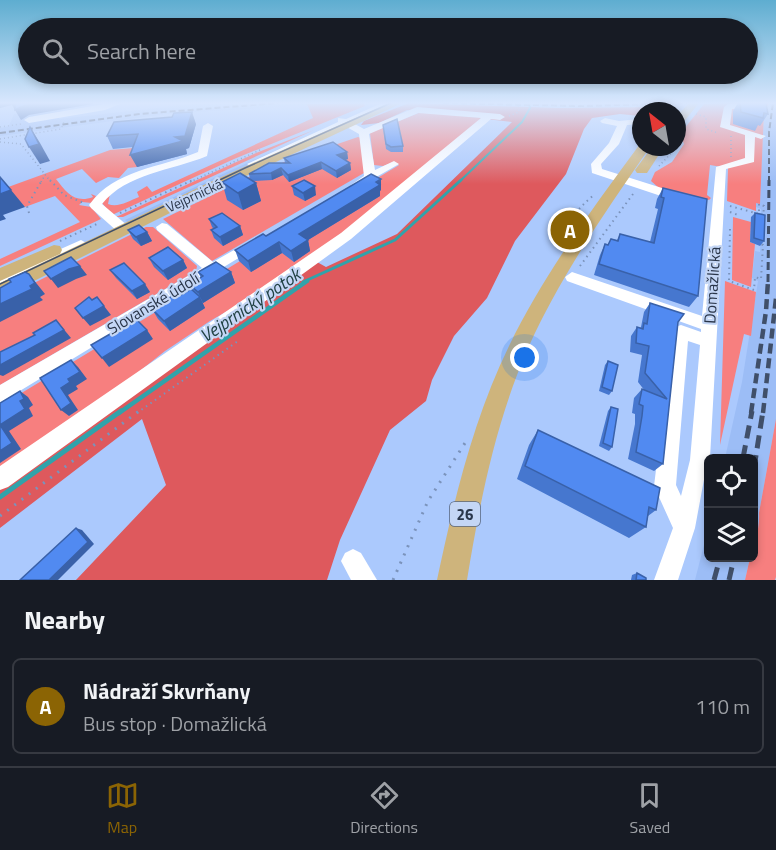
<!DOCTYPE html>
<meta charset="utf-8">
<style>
:root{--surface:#171b24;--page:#242831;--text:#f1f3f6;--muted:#9ea1a6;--line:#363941;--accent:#8b6404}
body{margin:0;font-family:"Titillium Web",sans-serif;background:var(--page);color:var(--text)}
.controls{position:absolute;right:18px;bottom:18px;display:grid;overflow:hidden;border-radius:9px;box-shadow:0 3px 9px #0003}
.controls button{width:54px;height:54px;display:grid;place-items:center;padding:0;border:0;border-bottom:2px solid var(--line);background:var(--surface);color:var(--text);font:30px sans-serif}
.compass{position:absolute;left:632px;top:102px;width:54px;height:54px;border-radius:50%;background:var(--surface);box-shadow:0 3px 9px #0003;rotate:329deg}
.you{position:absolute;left:525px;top:358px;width:21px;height:21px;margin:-15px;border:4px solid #fff;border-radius:50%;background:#1a73e8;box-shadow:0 0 0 9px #1a73e833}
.badge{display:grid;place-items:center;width:39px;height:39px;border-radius:50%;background:var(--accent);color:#fff;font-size:20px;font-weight:700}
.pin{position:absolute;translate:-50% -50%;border:3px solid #fff;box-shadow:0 2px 6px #0006}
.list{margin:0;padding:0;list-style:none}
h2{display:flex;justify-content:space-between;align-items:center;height:78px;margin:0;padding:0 24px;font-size:26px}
h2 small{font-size:20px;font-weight:400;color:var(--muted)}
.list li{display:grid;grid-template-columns:39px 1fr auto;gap:18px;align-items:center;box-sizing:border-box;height:96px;margin:0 12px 12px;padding:0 12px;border:2px solid var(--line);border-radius:9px}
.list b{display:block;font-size:22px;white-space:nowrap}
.list p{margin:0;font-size:20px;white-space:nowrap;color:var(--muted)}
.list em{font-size:20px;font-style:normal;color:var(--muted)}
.icon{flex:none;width:33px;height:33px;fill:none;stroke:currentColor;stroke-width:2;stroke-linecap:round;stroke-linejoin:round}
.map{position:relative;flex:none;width:776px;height:580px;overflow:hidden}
.search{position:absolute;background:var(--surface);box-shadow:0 3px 9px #0003;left:18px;right:18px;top:18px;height:66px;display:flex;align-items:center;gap:15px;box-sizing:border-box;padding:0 21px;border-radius:33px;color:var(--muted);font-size:22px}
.sheet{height:186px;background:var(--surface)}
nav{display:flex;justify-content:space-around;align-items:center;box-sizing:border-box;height:84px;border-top:2px solid var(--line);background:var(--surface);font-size:16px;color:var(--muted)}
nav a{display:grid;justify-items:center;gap:3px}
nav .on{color:var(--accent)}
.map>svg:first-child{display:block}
</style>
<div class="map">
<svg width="776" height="580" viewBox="0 0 776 580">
<rect width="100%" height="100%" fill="#abc9fd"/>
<g fill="#9cbdf6">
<path d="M201 103H336L166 114 0 136V128L9 126 14 114 51 107 62 110 59 119Z"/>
<path d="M384 103H719L614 108 395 103 351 122 346 119Z"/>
<path d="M769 103H776V419L759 513 760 528 754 540V458H725L742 382 758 281 752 278 755 251 760 252 761 209 756 207V202L760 203 764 112Z"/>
<path d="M339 122 130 225 125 220 227 172Z"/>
<path d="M708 529V558H750L745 580H695Z"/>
</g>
<g fill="#f77f7f">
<path d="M364 103 365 106 234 159 112 215 102 203 110 194 108 204C118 208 129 201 139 197L137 192 147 186 152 192 313 118 307 104Z"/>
<path d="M719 103H769L764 112 760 204 756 203V211L727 201 728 168 710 165 707 195 711 198 709 200 659 188 651 181 655 172 672 162 684 144 680 134 704 104Z"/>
<path d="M421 112 480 118 481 120 366 216 252 297 210 321 165 351 73 424 0 476V406L399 165 394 162 383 166 374 165 370 133Z"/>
<path d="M314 130 123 217H116L256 153Z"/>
<path d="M358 137 361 138 364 173 212 261 163 219 270 167Z"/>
<path d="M145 147 137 167 128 168 119 178 108 177 96 183 82 169 56 179C66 192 75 204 93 197L91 194 96 196 92 203 82 202 79 205 91 207 101 219 0 266V259L80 222 55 196 25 207 12 193 0 190 110 150Z"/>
<path d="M733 217 751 222 750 242 755 244 751 287 732 280Z"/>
<path d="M146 227H153L197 266 196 271 0 385V300Z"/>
<path d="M725 281 756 292 751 336 744 334 720 445Z"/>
<path d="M776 419V577L775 580H745L750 558H754C754 540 760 530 759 513Z"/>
</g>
<path fill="#de595d" d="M409 103 558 108 659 107 660 111H641V116L620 114 592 118 584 129 566 174 515 241 487 298 454 336 432 380 426 401 390 430 340 540 327 580H76L166 485 142 419 0 528V487L317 262 326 267 397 234 512 122 407 110 379 123 361 125 364 121Z"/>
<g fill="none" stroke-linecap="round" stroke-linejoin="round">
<path stroke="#30a3ab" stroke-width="2" d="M459 182 522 122 530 108 529 103"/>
<path stroke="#30a3ab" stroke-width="3" d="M303 282 395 240 461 180"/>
<path stroke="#30a3ab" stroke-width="4.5" d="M119 413 307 281"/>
<path stroke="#30a3ab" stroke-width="5" d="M0 497 121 411"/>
<g stroke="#7b93bb" stroke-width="1.5" stroke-dasharray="1 3" stroke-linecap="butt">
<path d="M664 111 672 103"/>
<path d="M696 114 706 117V129L718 133"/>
<path d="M509 116 519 112 518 103"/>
<path d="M0 127 21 124"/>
<path d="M731 136V158"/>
<path d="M0 139 61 129 64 122"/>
<path d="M0 142 21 144 51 182"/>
<path d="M659 166 681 143 677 134 680 131"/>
<path d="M41 182 45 175"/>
<path d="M190 182 260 150"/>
</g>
<g stroke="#7b93bb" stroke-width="2" stroke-dasharray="1.5 4" stroke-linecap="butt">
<path d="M50 180 64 195 84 203"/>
<path d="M730 206 759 214V204L764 206 763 218"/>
<path d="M730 212 738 215"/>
<path d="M29 213 27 206 42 180"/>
<path d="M120 213 193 180"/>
<path d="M730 229 729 281 754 290 755 277 761 279 763 245 760 244"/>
<path d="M60 241 99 223"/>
<path d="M562 243C566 222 578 208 594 195"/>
<path d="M580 266 633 194"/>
<path d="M137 413 238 341"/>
</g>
<g stroke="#7b93bb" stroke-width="3" stroke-dasharray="2 7" stroke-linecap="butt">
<path d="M0 516 139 411"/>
<path d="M393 580 428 501 465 443"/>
</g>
<g fill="#fff" fill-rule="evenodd">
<path d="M110 103H122L105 110 29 123 24 120 29 117Z"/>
<path d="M382 103H393L353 123 364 129 417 107 500 114 505 117 500 120 491 119 351 239 8 487 0 490V466L341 233 481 118 418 113 369 134 375 170 394 161 399 164 357 188 351 185 364 176 359 134 345 126 256 166 252 167 247 164 338 122V118L346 119Z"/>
<path d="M760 103V107L757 108 732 109 730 125 766 136 761 139 755 137 754 162 726 169 710 458H708L695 528 678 580H654L673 528 654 486 673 332 675 327 681 325 701 332V329L567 281 565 277 572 272 702 316 716 167 745 158V135L720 127 724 107 728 104ZM688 341 700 345 690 460 681 496 676 485Z"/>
<path d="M605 118 619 121 639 119 641 124 627 125 619 144 601 164 602 169 684 195V201H676L592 173 591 164 609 143 617 126 602 123 600 121Z"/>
<path d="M208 123 213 126 207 156C171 171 127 173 102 204L128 226 129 229 128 232H118L91 208 89 205C115 169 160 168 198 152L203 126Z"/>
<path d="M162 223 167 224 213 262 248 242H258L260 245 0 403V385L202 268 157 230 156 227Z"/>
<path d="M81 240 88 244 86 247 0 287V276Z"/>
<path d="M353 549 361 553 377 580H351L341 561 345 553Z"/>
</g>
<g fill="#ceb47c" fill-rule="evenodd">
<path d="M389 103H402L216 190 0 298V283L206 184Z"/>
<path d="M689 103H699L681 125 677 126V116Z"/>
<path d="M640 144 641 147H650C606 211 561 275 529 346 496 420 480 501 467 580H437C454 500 473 420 509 346 544 274 592 209 640 144Z"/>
<path d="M652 147H664L647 173H637L635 170Z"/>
<path d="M54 245 60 246 62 250 60 254 0 281V268Z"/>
</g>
<path stroke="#404f69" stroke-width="1.5" d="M0 284 245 168 391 103"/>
<g stroke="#404f69" stroke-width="2" stroke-dasharray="6 3" stroke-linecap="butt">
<path d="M443 103 580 106 687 103"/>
<path d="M0 133 139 114 278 103"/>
<path d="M769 182V132L773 103"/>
</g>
<path stroke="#404f69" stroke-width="3" stroke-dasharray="8 4" stroke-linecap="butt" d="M768 282 769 180"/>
<g stroke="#404f69" stroke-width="4.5" stroke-dasharray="10 5" stroke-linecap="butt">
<path d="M751 413 766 311 768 281"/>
<path d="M763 413 776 298"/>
</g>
<g stroke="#404f69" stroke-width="5" stroke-dasharray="13 7" stroke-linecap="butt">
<path d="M743 458 752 411"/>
<path d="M754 468 763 411"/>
<path d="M714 580 720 558"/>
<path d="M729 580 734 558"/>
</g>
</g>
<g fill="#4677cf">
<path d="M738 103H766L768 114 760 126 758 125 755 131 733 124V111Z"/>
<path d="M196 124 189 148 186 149 187 154 137 167 133 147 113 149 107 136Z"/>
<path d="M383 125 403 146V152H391L386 149Z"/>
<path d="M347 152 348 159 345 160 350 163 351 170 337 178 322 169 289 182 283 175 272 180 252 181 256 183 261 201 243 210 227 200 222 182 250 180 249 174 285 163 284 158Z"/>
<path d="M292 186 316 195 305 201 294 195Z"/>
<path d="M663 188 698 296 689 307 594 275 600 255 605 244 608 245 611 239 617 240 620 234 650 242 658 209 655 208 657 199Z"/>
<path d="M381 190 380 191V196L308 240 310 251 294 262 282 253 251 272 239 261 235 250Z"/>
<path d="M755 213 764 241 760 246 750 242 751 217Z"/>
<path d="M209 219 240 226 243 235 223 246 214 238 211 230 214 229 212 227Z"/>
<path d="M128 230 147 232 152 241 141 246 133 239Z"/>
<path d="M149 258 183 260 187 268 168 280 154 267Z"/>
<path d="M110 270 150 292 137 299 116 278Z"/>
<path d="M198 272H231L235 283 203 303 202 302 205 308 170 331 158 319 152 309 192 290 190 285 201 278Z"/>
<path d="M650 303 678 322 663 464 654 471 628 459 635 424V414L632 413 634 398 642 389 645 391 638 382 642 355 630 352 631 336 637 327 640 328 641 327 644 312Z"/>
<path d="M608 361 612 391 609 395 599 391 605 365Z"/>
<path d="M611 407 612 447 609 451 599 446 608 411Z"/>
<path d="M538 430 656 510 648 516 646 527 629 538 517 479 529 445Z"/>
<path d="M637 573 646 580H631L632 575Z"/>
</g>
<g fill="#3961a9">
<path d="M0 103H16L23 106 40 103H93V104L29 115 21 120 12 105 0 108Z"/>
<path d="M192 112 196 124 189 148 186 149 187 154 137 167 130 155 175 137Z"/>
<path d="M30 127 40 143 50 161 40 164 29 147Z"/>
<path d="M347 152 348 159 337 162V155Z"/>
<path d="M321 162 322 169 289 182 288 175Z"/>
<path d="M350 163 351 170 337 178 336 171Z"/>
<path d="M281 168 283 175 272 180 271 173Z"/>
<path d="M381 179V190L380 191V196L308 240 310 251 294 262 291 251 299 234Z"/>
<path d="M256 183 261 201 243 210 238 193Z"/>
<path d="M315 186 316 195 305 201 303 193Z"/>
<path d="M11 190 25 207 3 215 6 219 0 221V194Z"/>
<path d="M240 226 243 235 223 246 220 237Z"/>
<path d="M147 232 152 241 141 246 136 237Z"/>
<path d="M279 242 282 253 251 272 248 261Z"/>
<path d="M183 260 187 268 168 280 163 271Z"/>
<path d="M80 266 87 275 76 279 58 288 51 279 69 269Z"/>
<path d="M231 272 235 283 203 303 198 292Z"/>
<path d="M29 274 45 294 40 297 43 300 0 322V304L30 286Z"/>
<path d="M145 284 150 292 137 299 132 291Z"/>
<path d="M200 297 205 308 170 331 164 321Z"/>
<path d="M104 306 111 315 90 326 83 318Z"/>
<path d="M56 320 71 338 3 376 0 375V365Z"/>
<path d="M147 330 153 339 109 367 102 358Z"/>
<path d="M71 360 78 367 87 379 76 386 78 389 68 395 78 410 69 416 61 410V388L68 379Z"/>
<path d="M20 391 28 397 33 405 29 408 33 416 9 431 21 449 0 463V425L20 401Z"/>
<path d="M76 528 82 530 94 544 58 580H49Z"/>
</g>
<g fill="#518af1" stroke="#3961a9" stroke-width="1.5">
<path d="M15 103H40L23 106 15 110Z"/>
<path d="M740 103H766L768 114 764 113 763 118 741 112Z"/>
<path d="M192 112 185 136 175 137 183 141 130 155 138 134 107 136 114 122 172 117 174 113Z"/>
<path d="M397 119 403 146 391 147 386 144 383 125Z"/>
<path d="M30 127 39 144 29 147 25 139Z"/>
<path d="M333 142 347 152 337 155 350 163 336 171 321 162 288 175 281 168 271 173 249 174 269 163H290L284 158Z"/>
<path d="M240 173 256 183 238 193 222 182Z"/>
<path d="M371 174 381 179 376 182 380 185 299 234 308 240 291 251 279 242 248 261 235 250 263 234 266 236Z"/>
<path d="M0 177 11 190 0 194Z"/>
<path d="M304 180 315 186 303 193 292 186Z"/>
<path d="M663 188 707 199 698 296 599 264 605 244 608 245 611 239 618 241 620 234 654 243 664 198 661 197Z"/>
<path d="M222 213 240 226 220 237 211 230 217 227 209 219Z"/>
<path d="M755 213 765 215 764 241 754 238Z"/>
<path d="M139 225 147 232 136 237 128 230Z"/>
<path d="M168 247 183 260 163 271 149 258Z"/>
<path d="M71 257 80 266 69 269 51 279 44 271Z"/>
<path d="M216 262 231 272 198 292 190 285 203 276 198 272Z"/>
<path d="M124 263 145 284 132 291 110 270Z"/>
<path d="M25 272 29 274 35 283 30 286 32 289 0 304V288L11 282 9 279Z"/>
<path d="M191 289 200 297 164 321 152 309 172 296 175 298Z"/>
<path d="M89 297 92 300 97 297 104 306 83 318 75 308Z"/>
<path d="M650 303 684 314 678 322 663 464 636 452 642 416 643 406 639 404 642 389 667 399 645 373 649 346 636 343 637 327 643 329 644 323 647 324Z"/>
<path d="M136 319 147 330 102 358 91 345Z"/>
<path d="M56 320 64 330 0 365V352L35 335 33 333Z"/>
<path d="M71 360 80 372 68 379 70 382 61 388 71 403 61 410 40 378Z"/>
<path d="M608 361 618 365 612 391 602 387Z"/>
<path d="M20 391 24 399 20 401 25 409 0 425V403Z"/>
<path d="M611 407 618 409 612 447 603 443Z"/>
<path d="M0 425 12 443 0 451Z"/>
<path d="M538 430 660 488 656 510 649 507 646 527 525 466Z"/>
<path d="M76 528 88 542 49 580H20Z"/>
<path d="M637 573 646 578V580H636Z"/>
</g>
<linearGradient id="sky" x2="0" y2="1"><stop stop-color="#5eadd0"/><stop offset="0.56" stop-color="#d9e7fe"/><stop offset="1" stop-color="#d9e7fe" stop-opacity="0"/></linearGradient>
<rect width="776" height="184" fill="url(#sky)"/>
<g text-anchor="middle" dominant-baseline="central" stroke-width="4.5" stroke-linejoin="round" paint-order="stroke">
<g font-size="14" fill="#2a364a" stroke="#c4d6f5">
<text transform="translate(194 195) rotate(-25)">Vejprnická</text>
</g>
<rect fill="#c4d6f5" stroke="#58667d" stroke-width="1.5" x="450" y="502" width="30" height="24" rx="4.5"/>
<g font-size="15" font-weight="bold" fill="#2a364a">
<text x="465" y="514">26</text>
</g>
<g font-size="16" fill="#2a364a" stroke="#c4d6f5">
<text transform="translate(712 285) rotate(-86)">Domažlická</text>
<text transform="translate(153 303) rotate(-31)">Slovanské údolí</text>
</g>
<g font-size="18" font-style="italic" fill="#204143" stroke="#c4d6f5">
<text transform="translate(250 305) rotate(-34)">Vejprnický potok</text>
</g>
</g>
</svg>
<div class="controls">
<button><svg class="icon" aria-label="locate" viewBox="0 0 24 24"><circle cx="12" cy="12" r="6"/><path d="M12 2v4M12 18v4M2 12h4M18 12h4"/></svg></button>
<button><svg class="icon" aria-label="layers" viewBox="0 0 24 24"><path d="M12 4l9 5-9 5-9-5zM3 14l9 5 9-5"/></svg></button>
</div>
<svg class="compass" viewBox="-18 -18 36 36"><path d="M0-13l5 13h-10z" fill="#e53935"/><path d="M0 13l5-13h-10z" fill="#9ea1a6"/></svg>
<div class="you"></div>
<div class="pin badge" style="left:570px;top:230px">A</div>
<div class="search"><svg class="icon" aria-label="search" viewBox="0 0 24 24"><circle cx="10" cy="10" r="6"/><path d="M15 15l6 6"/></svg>Search here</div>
</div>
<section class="sheet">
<h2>Nearby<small></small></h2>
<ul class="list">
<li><span class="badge">A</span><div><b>Nádraží Skvrňany</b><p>Bus stop · Domažlická</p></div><em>110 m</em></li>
</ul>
</section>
<nav>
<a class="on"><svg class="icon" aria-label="map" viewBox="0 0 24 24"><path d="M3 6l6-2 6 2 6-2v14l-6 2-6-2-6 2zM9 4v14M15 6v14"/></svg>Map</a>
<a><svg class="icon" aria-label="directions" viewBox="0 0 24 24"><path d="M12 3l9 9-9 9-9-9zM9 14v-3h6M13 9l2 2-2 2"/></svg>Directions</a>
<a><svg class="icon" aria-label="saved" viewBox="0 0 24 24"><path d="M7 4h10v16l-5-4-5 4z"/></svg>Saved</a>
</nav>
